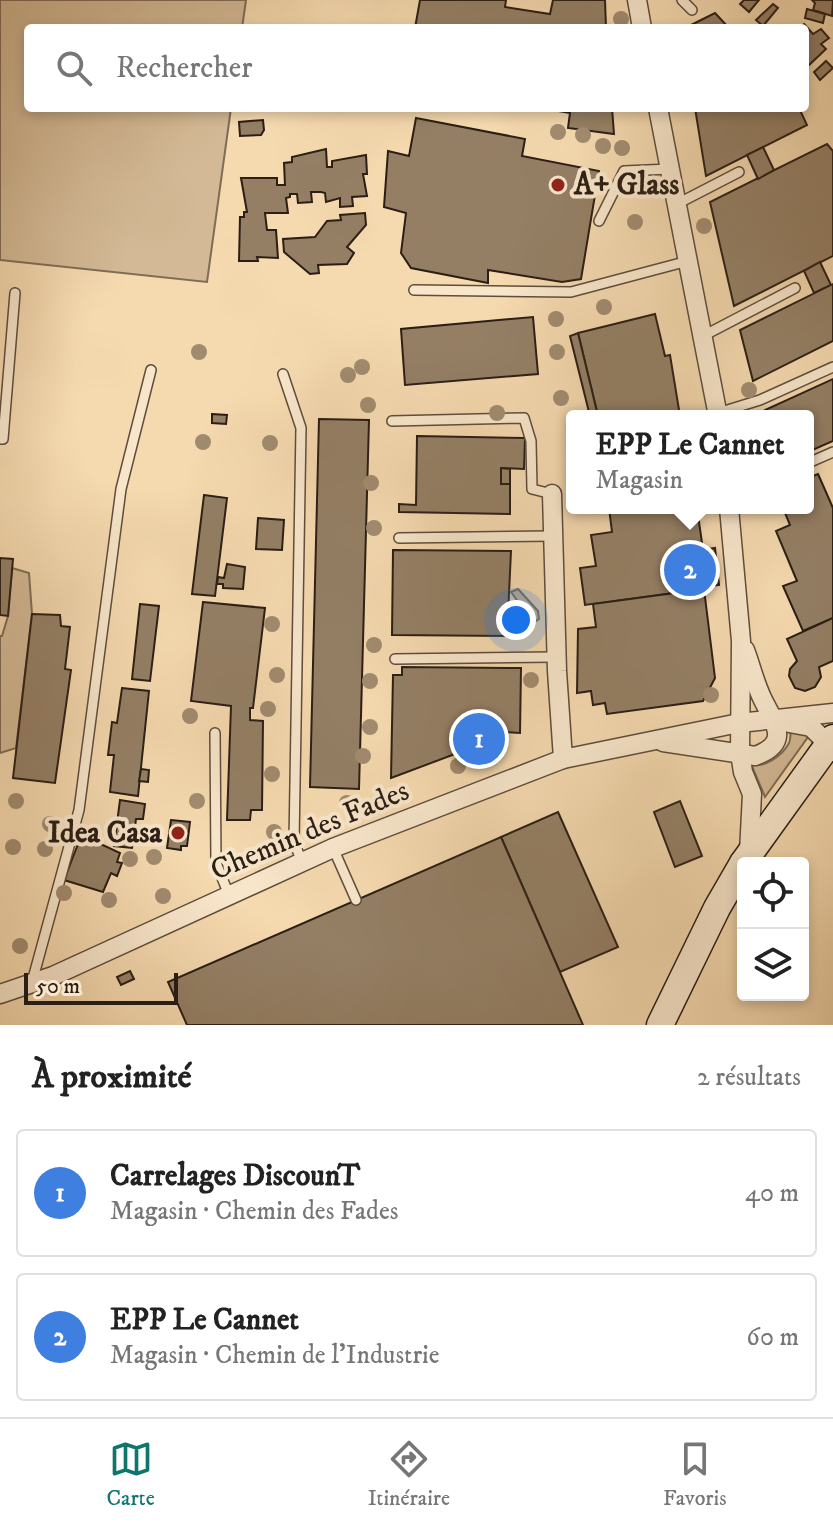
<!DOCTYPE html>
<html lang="fr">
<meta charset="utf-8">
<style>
:root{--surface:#fff;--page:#f2f2f2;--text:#222;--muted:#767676;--line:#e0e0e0;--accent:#0f766e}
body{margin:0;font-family:"IM FELL DW Pica",serif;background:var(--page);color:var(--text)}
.controls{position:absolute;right:24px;bottom:24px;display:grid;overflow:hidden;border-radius:8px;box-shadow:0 4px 12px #0003}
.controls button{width:72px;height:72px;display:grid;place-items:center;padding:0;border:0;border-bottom:2px solid var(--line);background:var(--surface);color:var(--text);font:40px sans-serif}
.scale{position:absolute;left:24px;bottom:20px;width:154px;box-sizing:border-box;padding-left:8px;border:4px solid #2b1e15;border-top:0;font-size:22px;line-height:28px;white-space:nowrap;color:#2b1e15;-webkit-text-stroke:6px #f8e6cb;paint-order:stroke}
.you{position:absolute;left:516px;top:620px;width:28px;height:28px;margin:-20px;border:6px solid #fff;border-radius:50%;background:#1a73e8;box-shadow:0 0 0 12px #1a73e833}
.badge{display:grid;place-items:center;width:52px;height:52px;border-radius:50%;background:var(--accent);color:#fff;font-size:26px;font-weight:700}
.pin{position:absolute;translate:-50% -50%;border:4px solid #fff;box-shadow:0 2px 8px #0006}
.popup{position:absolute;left:566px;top:410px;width:248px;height:104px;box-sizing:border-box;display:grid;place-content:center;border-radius:8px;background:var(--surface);filter:drop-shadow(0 2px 6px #0005);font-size:26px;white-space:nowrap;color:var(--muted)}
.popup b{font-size:30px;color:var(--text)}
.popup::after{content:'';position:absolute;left:50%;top:100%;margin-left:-16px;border:16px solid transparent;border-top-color:var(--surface)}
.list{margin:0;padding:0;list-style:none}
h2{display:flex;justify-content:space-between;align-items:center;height:104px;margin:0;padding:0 32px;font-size:34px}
h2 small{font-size:26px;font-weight:400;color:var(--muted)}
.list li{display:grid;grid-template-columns:52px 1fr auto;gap:24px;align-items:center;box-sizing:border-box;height:128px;margin:0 16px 16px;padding:0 16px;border:2px solid var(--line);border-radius:8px}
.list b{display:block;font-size:30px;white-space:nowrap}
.list p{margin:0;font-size:26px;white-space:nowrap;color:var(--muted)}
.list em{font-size:26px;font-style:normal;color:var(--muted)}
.icon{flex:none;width:44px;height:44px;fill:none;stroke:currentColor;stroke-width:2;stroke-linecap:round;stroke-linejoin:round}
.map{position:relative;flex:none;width:833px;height:1025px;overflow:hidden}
.search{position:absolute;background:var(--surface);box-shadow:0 4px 12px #0003;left:24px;right:24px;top:24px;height:88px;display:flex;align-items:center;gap:20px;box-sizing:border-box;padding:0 28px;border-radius:8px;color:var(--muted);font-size:30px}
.sheet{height:392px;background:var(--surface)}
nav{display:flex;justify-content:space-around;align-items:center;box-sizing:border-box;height:112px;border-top:2px solid var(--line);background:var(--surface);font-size:22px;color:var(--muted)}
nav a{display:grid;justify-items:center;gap:4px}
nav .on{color:var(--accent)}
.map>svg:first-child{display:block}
</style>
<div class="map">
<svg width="833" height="1025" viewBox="0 0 833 1025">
<rect width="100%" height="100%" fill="#f5d9af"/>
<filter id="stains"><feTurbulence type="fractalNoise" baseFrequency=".0025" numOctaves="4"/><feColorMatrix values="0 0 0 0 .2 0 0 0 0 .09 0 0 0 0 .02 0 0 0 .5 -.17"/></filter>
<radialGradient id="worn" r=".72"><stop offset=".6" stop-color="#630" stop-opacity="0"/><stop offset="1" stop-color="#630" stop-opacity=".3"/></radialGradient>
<g fill="#d3b995" stroke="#7f6c55" stroke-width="2">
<path d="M0 0H246L242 28H28V108H231L207 282 0 260Z"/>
<path d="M12 568 29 573 32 614 16 748 0 753V636H2L8 616Z"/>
<path d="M518 589 538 611 539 619 533 623 512 622 517 616 511 606 519 603 511 592Z"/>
<path d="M791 730 804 732 808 737 765 797 751 764C764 769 783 755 789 743 791 739 790 734 791 730Z"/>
</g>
<g fill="#947f65" stroke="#2b1e15" stroke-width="2">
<path d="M420 0H506L505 7 550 14 553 0H605L606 28H415Z"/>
<path d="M744 0H759L749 12 740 4Z"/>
<path d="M812 0H833L832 16 813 10 815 3Z"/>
<path d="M773 4 778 8 763 26 756 20Z"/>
<path d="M807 9 825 14 823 23 805 18Z"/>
<path d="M715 13 729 28H685Z"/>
<path d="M804 24 813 34 821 29 829 38 821 44 826 49 808 66 805 63V28H800Z"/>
<path d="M826 61 833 68 820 80 814 72Z"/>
<path d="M541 108H612L614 134 568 128 570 113Z"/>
<path d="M695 108H799L807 125 706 176Z"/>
<path d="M416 118 525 139 522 156 599 171 581 279 562 282 488 270V283L411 268 401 253 406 213 384 207 388 151 409 156Z"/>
<path d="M263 120 264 130 261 135 240 136 239 122Z"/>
<path d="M827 144 833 151V256L734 306 710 202Z"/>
<path d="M763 147 774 170 758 179 747 155Z"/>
<path d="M326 149 327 167H332V161L366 155 367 174H363L367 196 352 197 353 206 340 207V198L326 202 325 193 321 192H311L312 202 298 203 297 194H290V197L286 198 288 213H265L267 230H276L278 258 257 257 258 261H239L240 217H244V212H247L241 178H277V185H285L284 163 292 162V157Z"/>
<path d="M365 213 366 225 347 247 354 253 347 264 318 265 319 273 310 274 284 252 283 239 315 237 327 221 341 220 340 215Z"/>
<path d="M820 262 831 285 814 293 804 271Z"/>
<path d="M833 284V341L753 381 740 330Z"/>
<path d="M655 314 665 356 670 355 680 416H598L578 333Z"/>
<path d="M533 317 538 374 405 385 401 329Z"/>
<path d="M578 333 598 416H590L570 336Z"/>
<path d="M833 379V441L808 452V416H767L765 410Z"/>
<path d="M212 414 227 415 226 424 212 423Z"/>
<path d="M319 419 369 420 359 789 310 787Z"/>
<path d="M417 436 525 438 524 469 501 468V484H510V514L399 512V504L416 505Z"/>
<path d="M501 468 510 469V484H501Z"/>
<path d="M818 474 833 508V618L803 631 783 586 797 581 776 531 790 525 783 508H808V478Z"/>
<path d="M204 495 227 498 215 596 192 594Z"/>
<path d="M609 508H697L703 550 715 548 719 585 704 587V589L585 605 580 568 596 566 591 535 612 532Z"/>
<path d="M258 518 284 520 282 550 256 549Z"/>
<path d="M393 550 511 551 507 636 392 635Z"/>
<path d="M0 558 13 559 8 616 0 615Z"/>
<path d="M227 564 245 567 243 589 223 588V584H217L218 577 224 578Z"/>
<path d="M704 589 715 678 703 701 607 714 605 703 593 705 591 691 577 693 578 629 596 627 593 604Z"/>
<path d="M203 602 265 608 253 708H250V720L263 721 262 810H251L250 820H227L231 706 191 701Z"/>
<path d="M140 604 159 606 150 681 132 679Z"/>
<path d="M32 614 60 615 61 626 70 627 65 669 71 670 55 783 13 778Z"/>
<path d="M833 618V661L819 667 821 677 815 687 805 691 795 688 789 676 790 669 797 661 787 639Z"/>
<path d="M402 667 521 668 520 733 488 731 487 742 391 778 393 675H402Z"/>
<path d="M122 688 149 691 138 796 110 792 114 755H108L112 722 117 723Z"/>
<path d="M141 769 149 770 148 782 139 781Z"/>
<path d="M120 800 145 804 143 819H136L132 848 114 846Z"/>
<path d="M680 801 702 856 675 867 654 812Z"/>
<path d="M558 812 618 947 560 972 501 837Z"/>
<path d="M171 820 190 822 187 846H181V850L167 848Z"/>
<path d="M501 837 583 1025H187L168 982Z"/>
<path d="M80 839 88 842 90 839 120 853 117 862 122 863 117 876 111 873 103 892 64 880Z"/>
<path d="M130 971 134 979 121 985 117 977Z"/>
</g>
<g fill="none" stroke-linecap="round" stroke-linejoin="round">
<g stroke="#5e4d3c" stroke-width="12">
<g id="lane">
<path d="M682 0 692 10"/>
<path d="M677 204 739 172"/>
<path d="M599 221 624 171 670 169"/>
<path d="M414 290 571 292 688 261"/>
<path d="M703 336 795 288"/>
<path d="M283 374 301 428 294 842 302 862"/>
<path d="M718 413 760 400 833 367"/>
<path d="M392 421 524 418 531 441 532 489 552 494"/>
<path d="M0 439H3L15 293"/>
<path d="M808 463 833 452"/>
<path d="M399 538 553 536"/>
<path d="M395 659 556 657"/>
<path d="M215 733 216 863 229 895"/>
<path d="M333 848 356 900"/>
<path d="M32 982 79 810 121 489 151 370"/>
</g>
</g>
<g stroke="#5e4d3c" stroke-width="21">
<g id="street">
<path d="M637 0 642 28"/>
<path d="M658 108 718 416"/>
<path d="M552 494 557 671 563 759"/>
<path d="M729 508 741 641 740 753 743 772 752 794 749 852"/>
<path d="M789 723 811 727 827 743"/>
<path d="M663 742 755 756C791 743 775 724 763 700 755 684 751 666 745 650"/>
<path d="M0 994 53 976 333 848 563 759 739 723 833 713"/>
</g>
</g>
<g stroke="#2b1e15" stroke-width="29">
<g id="secondary">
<path d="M743 863 833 738"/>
<path d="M660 1025 717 908 743 863"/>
</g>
</g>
<use href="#lane" stroke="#f8e6cb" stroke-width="9"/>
<use href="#street" stroke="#f8e6cb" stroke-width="18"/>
<use href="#secondary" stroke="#f8e6cb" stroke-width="26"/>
</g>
<g fill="#a18b6f">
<circle cx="621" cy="19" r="8"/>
<circle cx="558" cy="132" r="8"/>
<circle cx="583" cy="135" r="8"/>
<circle cx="603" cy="146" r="8"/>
<circle cx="622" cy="148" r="8"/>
<circle cx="635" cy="222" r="8"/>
<circle cx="704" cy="226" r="8"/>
<circle cx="604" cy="307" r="8"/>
<circle cx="556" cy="319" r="8"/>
<circle cx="199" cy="352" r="8"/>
<circle cx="557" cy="352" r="8"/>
<circle cx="362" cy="367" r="8"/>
<circle cx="348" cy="375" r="8"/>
<circle cx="749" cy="390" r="8"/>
<circle cx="561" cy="398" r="8"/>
<circle cx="368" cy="405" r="8"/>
<circle cx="497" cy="413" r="8"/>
<circle cx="203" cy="442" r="8"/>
<circle cx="270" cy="443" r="8"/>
<circle cx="371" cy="483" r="8"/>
<circle cx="374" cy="528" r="8"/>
<circle cx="272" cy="624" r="8"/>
<circle cx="374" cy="645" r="8"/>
<circle cx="277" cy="675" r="8"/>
<circle cx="531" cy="680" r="8"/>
<circle cx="370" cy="681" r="8"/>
<circle cx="711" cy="695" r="8"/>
<circle cx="268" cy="709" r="8"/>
<circle cx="190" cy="716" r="8"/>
<circle cx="370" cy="727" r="8"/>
<circle cx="492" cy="750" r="8"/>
<circle cx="363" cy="756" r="8"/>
<circle cx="458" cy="766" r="8"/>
<circle cx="272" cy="774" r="8"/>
<circle cx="16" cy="801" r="8"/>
<circle cx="197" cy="801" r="8"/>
<circle cx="347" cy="803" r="8"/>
<circle cx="50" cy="824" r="8"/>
<circle cx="274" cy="832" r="8"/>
<circle cx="13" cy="847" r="8"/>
<circle cx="45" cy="849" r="8"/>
<circle cx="154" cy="857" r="8"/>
<circle cx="130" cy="859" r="8"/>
<circle cx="64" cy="893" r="8"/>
<circle cx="163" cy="896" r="8"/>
<circle cx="109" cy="900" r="8"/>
<circle cx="20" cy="946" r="8"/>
</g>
<g fill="#8f2418" stroke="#f8e6cb" stroke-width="3">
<circle cx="558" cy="185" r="8"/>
<circle cx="178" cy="833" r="8"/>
</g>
<g text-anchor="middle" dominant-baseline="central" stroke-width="8" stroke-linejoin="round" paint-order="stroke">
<g font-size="30" font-weight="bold" fill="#2b1e15" stroke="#f8e6cb" text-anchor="start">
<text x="574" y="185">A+ Glass</text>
<text x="162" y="833" text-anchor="end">Idea Casa</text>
</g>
<g font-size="30" fill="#2b1e15" stroke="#f8e6cb">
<text transform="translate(310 831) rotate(-23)">Chemin des Fades</text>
</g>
</g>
<rect width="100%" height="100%" filter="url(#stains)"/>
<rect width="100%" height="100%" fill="url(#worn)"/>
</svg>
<div class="controls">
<button><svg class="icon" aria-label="locate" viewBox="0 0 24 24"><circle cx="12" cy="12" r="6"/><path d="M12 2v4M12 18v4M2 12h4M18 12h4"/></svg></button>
<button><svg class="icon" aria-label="layers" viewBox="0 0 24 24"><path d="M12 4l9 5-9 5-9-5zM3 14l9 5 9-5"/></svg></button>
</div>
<div class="scale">50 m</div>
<div class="you"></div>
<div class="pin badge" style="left:479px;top:739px;background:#3f7fe0">1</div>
<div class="pin badge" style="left:690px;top:570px;background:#3f7fe0">2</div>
<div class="popup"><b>EPP Le Cannet</b>Magasin</div>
<div class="search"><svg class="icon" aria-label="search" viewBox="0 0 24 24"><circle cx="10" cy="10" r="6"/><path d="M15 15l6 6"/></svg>Rechercher</div>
</div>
<section class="sheet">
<h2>À proximité<small>2 résultats</small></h2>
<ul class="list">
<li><span class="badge" style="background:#3f7fe0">1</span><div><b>Carrelages DiscounT</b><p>Magasin · Chemin des Fades</p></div><em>40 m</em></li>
<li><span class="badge" style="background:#3f7fe0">2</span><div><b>EPP Le Cannet</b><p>Magasin · Chemin de l'Industrie</p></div><em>60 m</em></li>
</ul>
</section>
<nav>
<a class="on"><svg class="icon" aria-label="map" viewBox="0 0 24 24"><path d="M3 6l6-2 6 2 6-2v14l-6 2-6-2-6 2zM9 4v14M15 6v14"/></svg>Carte</a>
<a><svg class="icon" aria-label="directions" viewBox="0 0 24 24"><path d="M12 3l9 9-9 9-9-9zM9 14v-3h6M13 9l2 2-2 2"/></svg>Itinéraire</a>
<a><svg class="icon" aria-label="saved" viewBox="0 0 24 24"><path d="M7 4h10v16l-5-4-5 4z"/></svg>Favoris</a>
</nav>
